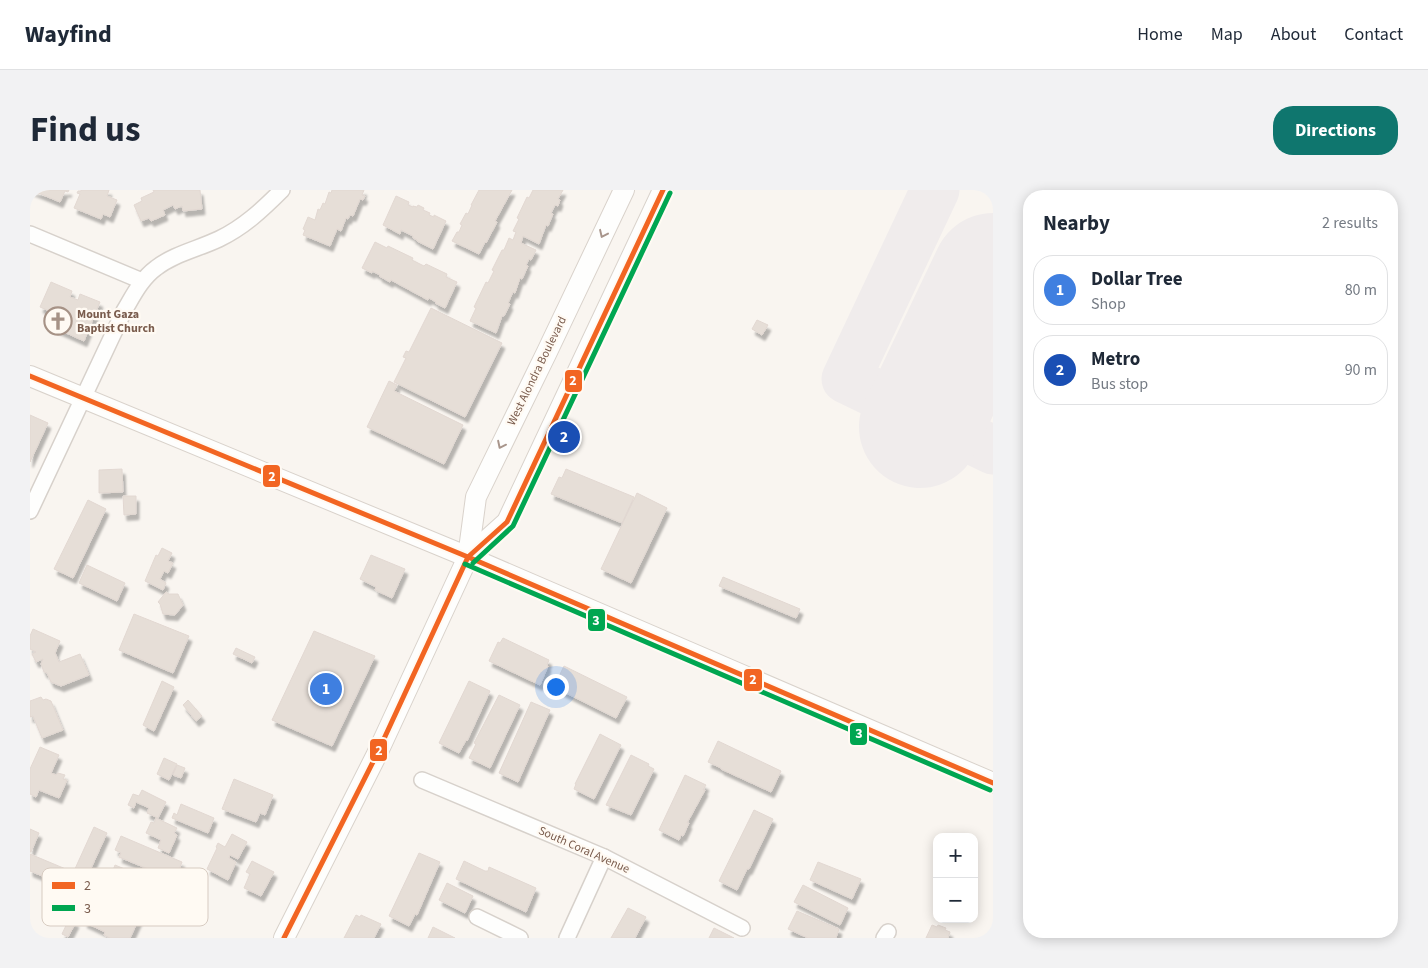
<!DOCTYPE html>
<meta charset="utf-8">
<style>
:root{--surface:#fff;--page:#f2f2f3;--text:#1f2937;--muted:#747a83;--line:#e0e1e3;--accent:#0f766e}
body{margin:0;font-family:"Source Sans 3",sans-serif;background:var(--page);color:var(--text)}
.controls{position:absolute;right:15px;bottom:15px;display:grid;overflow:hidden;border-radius:10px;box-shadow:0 2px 12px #0003}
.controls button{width:45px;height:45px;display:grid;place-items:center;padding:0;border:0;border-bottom:1px solid var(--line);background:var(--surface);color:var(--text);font:25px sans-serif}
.you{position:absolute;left:525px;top:496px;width:18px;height:18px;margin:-12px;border:4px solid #fff;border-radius:50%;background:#1a73e8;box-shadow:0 0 0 8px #1a73e833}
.badge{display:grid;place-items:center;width:32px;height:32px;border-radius:50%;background:var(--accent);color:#fff;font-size:16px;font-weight:700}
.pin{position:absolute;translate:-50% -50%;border:2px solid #fff;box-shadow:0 1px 5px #0006}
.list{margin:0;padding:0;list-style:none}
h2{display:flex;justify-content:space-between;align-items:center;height:65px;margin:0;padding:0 20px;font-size:21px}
h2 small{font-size:16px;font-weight:400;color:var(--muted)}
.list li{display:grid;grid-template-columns:32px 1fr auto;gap:15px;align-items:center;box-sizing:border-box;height:70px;margin:0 10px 10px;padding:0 10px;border:1px solid var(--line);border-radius:20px}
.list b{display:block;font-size:19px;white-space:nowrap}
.list p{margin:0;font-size:16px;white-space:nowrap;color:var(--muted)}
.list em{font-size:16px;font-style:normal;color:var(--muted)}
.map{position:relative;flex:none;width:963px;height:748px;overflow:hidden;border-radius:20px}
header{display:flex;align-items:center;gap:30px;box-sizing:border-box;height:70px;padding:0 25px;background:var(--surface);border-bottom:1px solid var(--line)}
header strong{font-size:24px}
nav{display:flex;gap:28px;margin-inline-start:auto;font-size:18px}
.intro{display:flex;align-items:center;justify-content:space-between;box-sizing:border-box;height:120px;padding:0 30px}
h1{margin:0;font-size:35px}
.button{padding:12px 22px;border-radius:20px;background:var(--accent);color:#fff;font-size:18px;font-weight:700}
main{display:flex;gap:30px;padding:0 30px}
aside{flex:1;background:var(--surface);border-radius:20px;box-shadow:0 2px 12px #0003}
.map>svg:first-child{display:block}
</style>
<header>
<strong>Wayfind</strong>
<nav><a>Home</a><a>Map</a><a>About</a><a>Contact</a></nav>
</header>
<div class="intro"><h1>Find us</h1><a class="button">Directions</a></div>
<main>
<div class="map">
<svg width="963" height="748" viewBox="0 0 963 748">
<defs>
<filter id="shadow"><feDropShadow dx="3" dy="5.5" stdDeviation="1" flood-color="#0004"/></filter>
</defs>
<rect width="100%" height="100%" fill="#f9f5f0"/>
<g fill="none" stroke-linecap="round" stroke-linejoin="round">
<path stroke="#f0ecec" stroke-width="49" d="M905 0 816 189 963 260"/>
<path stroke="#f0ecec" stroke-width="122" d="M890 237 963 84"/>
</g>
<g fill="#e6ded7" stroke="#e2d8d2" filter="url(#shadow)">
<path d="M1 0H39L38 2 35 1 30 12Z"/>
<path d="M51 0H79L77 6 87 10 80 27 73 24 71 29 44 18 50 4 47 3 48 1H51Z"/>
<path d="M123 0H170L172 19 153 21 152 16 145 19 143 15 133 20 135 25 121 31 119 28 111 31 104 15 112 11 111 8 124 2Z"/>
<path d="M302 0H334L332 5 335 6 333 10 330 9 323 26 320 25 318 29 316 28 311 41 307 39 300 56 273 45 275 40 273 39 278 27 285 30 288 19 290 20 293 13 295 14 299 2 301 3Z"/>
<path d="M449 0H482L465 31 467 32 456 53 455 52 449 64 422 51 427 42H429L432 35 430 34 436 23 438 24 442 15H441Z"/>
<path d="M503 0H533L528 9 530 10 528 16 525 15 521 23 523 24 518 36 516 35 509 54 493 46 491 53 506 60 501 70 499 69 496 75 498 76 492 89 490 88 485 103 483 102 478 113 480 114 474 126H472L466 143 440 131 446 118 444 117 456 92 458 93 464 81 462 80 472 60H474L479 48 483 50 486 42 483 41 489 29 487 28 497 7 499 8Z"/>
<path d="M366 6 379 12 378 15 383 17V16L387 17 388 15 394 18 393 20 400 23 399 25 404 27V25L416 31 403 59 387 51V50L383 48V46L371 40 370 44 353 35Z"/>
<path d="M345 52 357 58 358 56 383 68 382 70 394 76 396 74 417 84 416 87 427 92 415 118 405 113 406 112 399 108 398 110 361 90 360 92 349 86 350 85 342 81V83L332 78Z"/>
<path d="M21 92 42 101 40 107 48 110 50 104 70 112 54 151 25 138 30 126 10 117Z"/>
<path d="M401 118 472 153 435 227 364 192 376 168 373 167 376 161 379 162Z"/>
<path d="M727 130 738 135 732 145 722 139Z"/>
<path d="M359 191 367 195 364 201 433 235 414 274 337 237Z"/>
<path d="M0 225 18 233 0 272Z"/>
<path d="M92 279 93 302 69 303V280Z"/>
<path d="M536 279 604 307 592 333 521 304 529 287 532 288Z"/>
<path d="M607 303 637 318 601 393 571 379Z"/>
<path d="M93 306H106V324L94 325Z"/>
<path d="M58 310 76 319 43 388 24 379Z"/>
<path d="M132 358 142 363 138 371 143 373 138 383 134 381 130 389 136 393 133 400 115 391 126 365 128 366Z"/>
<path d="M341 365 375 379 362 408 345 400 346 397 330 389Z"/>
<path d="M57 375 95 393 87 411 49 393Z"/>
<path d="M693 387 770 419 766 428 689 396Z"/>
<path d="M136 402 139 404H148L153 415 145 425 133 424 130 414 128 412Z"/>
<path d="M104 424 159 446 143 483 89 460Z"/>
<path d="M3 439 30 451 25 463 29 472 50 464 59 485 31 496 21 492 17 483 14 482 11 474 13 469 6 472 2 464 6 462 0 459V446Z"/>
<path d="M284 441 345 466 302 556 242 530Z"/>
<path d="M473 448 519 470 517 475 518 476 510 495 459 471 468 452 470 453Z"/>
<path d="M206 458 225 467 222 473 203 464Z"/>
<path d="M534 476 597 507 586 528 524 497Z"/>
<path d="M132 491 144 497 124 541 113 535Z"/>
<path d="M439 491 460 501 437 551 436 550 429 563 409 553Z"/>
<path d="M469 505 490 515 460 578 439 568 446 554 444 553Z"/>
<path d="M11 507 13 510 16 509 21 511 33 540 12 548 3 526 0 527V511Z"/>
<path d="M158 510 172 526 166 531 153 515Z"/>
<path d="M501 512 520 520 488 592 469 583Z"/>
<path d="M570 544 591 555 564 609 544 599 546 594H545Z"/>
<path d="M688 551 751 581 741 602 691 579V578L678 572Z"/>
<path d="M10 557 29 565 21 583 26 585 28 583 35 585 33 589 37 590 29 608 9 600 6 607 0 604V579Z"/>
<path d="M601 565 619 574 618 576 624 579 601 625 576 615Z"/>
<path d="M134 568 147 574 139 590 127 584Z"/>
<path d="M147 575 155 578 151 588 143 585Z"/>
<path d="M655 585 676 595 673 600H675L657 633H659L653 646 651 645 649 650 629 640Z"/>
<path d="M204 589 243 605 235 625 230 623 226 632 192 619Z"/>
<path d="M112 600 136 612 128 628 117 623 119 618 106 612 104 618 98 615 103 604 109 606Z"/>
<path d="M151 614 184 628 178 643 142 628 144 623 147 625Z"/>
<path d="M724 620 743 629 719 679H717L707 700 689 691Z"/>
<path d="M126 628 147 638 144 643 147 645 139 663 128 658 131 650 116 643 121 632 124 633Z"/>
<path d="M64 637 77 643 57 687 44 681Z"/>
<path d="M0 639 9 643 1 662H0Z"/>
<path d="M202 644 217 652 208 669 200 665 199 668 206 672 198 690 177 679 187 658 186 657 188 653 195 657Z"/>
<path d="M91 646 152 672 145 690 89 667 91 663 85 660Z"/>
<path d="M389 663 410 672 387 725 385 724 379 736 359 726Z"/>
<path d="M0 664 50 685 44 699 0 681Z"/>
<path d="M222 671 244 682 231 706 214 698 220 684 216 682Z"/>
<path d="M434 671 455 681H458L459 677 506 698 496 722 426 689Z"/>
<path d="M788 672 831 689 822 709 780 690Z"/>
<path d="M85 675 141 698 134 717 78 693Z"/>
<path d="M62 692 115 716 100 748H80L74 745 75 742 54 732 56 728 47 723Z"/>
<path d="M417 693 443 706 435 723 409 710Z"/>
<path d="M773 695 818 718 810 735 764 712Z"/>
<path d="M598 718 616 727 605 748H581Z"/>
<path d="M767 721 809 739 806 748H778L758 739Z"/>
<path d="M326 725 330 727 331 725 351 734 344 748H314Z"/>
<path d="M39 729 46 732 38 747 32 744Z"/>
<path d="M902 735 907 737 908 735 916 738 915 740 920 742 918 748H896Z"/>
<path d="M403 737 425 748H398Z"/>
<path d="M684 738 704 748H679Z"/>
</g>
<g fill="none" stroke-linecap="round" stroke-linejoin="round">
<g stroke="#d7d1cb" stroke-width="18">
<g id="minor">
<path d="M0 44 112 91"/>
<path d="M0 321 94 121C103 106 111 89 126 78 144 64 168 59 189 49 214 37 233 19 252 0"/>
<path d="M392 590 574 667 712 738"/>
<path d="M447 727 490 748"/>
<path d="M537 748 574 667"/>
<path d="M854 748 858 742"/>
</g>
</g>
<g stroke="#d9d2cb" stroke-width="22">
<g id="secondary">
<path d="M0 186 438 367 963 593"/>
<path d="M438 367 477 332 633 0"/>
<path d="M254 748 346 566 438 367 446 307 516 164 594 0"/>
</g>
</g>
<use href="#minor" stroke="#fefefd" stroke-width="15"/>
<use href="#secondary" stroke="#fefefd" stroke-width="20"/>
<g stroke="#fffaf3" stroke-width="9">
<g id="bus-1">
<path d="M0 186 438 367 963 593"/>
<path d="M254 748 346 566 438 367 477 332 633 0"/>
</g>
</g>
<g stroke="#fffaf3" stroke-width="9">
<g id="bus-2">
<path d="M443 373 483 336 640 3"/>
<path d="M435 374 960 600"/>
</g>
</g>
<use href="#bus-1" stroke="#f26522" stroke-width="5"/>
<use href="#bus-2" stroke="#00a651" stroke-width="5"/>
</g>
<defs><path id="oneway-chevron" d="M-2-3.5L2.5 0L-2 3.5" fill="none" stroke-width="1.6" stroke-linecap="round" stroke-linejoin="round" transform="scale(1.25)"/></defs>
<g stroke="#a8958b">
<use href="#oneway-chevron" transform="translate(573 44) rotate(115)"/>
<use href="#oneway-chevron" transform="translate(471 255) rotate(116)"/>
</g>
<defs>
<g id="church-ring" transform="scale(1.4375)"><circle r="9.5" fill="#fffaf3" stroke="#a69286" stroke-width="1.5"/><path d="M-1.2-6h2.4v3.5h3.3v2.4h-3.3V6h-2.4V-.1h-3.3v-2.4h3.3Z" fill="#a69286"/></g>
</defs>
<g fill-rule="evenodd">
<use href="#church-ring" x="28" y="131"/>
</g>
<g text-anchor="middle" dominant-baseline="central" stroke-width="4.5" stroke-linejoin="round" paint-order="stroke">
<g font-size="12" font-weight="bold" fill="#7a5c4d" stroke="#fffaf3" text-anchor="start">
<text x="47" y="124">Mount Gaza<tspan x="47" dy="14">Baptist Church</tspan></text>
</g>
<g font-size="12" fill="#7a5c4d" stroke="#fffaf3">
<text transform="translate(507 181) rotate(-64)">West Alondra Boulevard</text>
<text transform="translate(554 660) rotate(24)">South Coral Avenue</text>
</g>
</g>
<rect x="12" y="678" width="166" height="58" rx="8" fill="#fffaf3" stroke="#d7cbc1" stroke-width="1"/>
<rect x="22" y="692" width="23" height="7" fill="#f26522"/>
<rect x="22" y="715" width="23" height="6" fill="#00a651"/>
<g font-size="14" fill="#7a5c4d">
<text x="54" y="700">2</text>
<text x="54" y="723">3</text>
</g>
<g stroke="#fffaf3" stroke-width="2">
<rect x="534" y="179" width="19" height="24" rx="5" fill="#f26522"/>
<rect x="232" y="274" width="19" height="24" rx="5" fill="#f26522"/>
<rect x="557" y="418" width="19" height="24" rx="5" fill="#00a651"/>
<rect x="713" y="478" width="20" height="24" rx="5" fill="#f26522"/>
<rect x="819" y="532" width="19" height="24" rx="5" fill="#00a651"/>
<rect x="339" y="548" width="19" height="24" rx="5" fill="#f26522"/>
</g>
<g font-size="14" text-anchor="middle" font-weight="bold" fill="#fff">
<text x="543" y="195">2</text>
<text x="242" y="291">2</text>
<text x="566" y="435">3</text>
<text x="723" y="494">2</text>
<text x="829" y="548">3</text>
<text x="349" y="565">2</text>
</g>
</svg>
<div class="controls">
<button>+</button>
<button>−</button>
</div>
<div class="you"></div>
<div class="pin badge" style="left:296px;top:499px;background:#3f7fe0">1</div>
<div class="pin badge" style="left:534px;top:247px;background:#1a4fb4">2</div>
</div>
<aside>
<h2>Nearby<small>2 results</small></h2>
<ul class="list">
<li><span class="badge" style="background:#3f7fe0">1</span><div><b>Dollar Tree</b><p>Shop</p></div><em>80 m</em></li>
<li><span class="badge" style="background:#1a4fb4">2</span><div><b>Metro</b><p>Bus stop</p></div><em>90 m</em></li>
</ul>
</aside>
</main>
